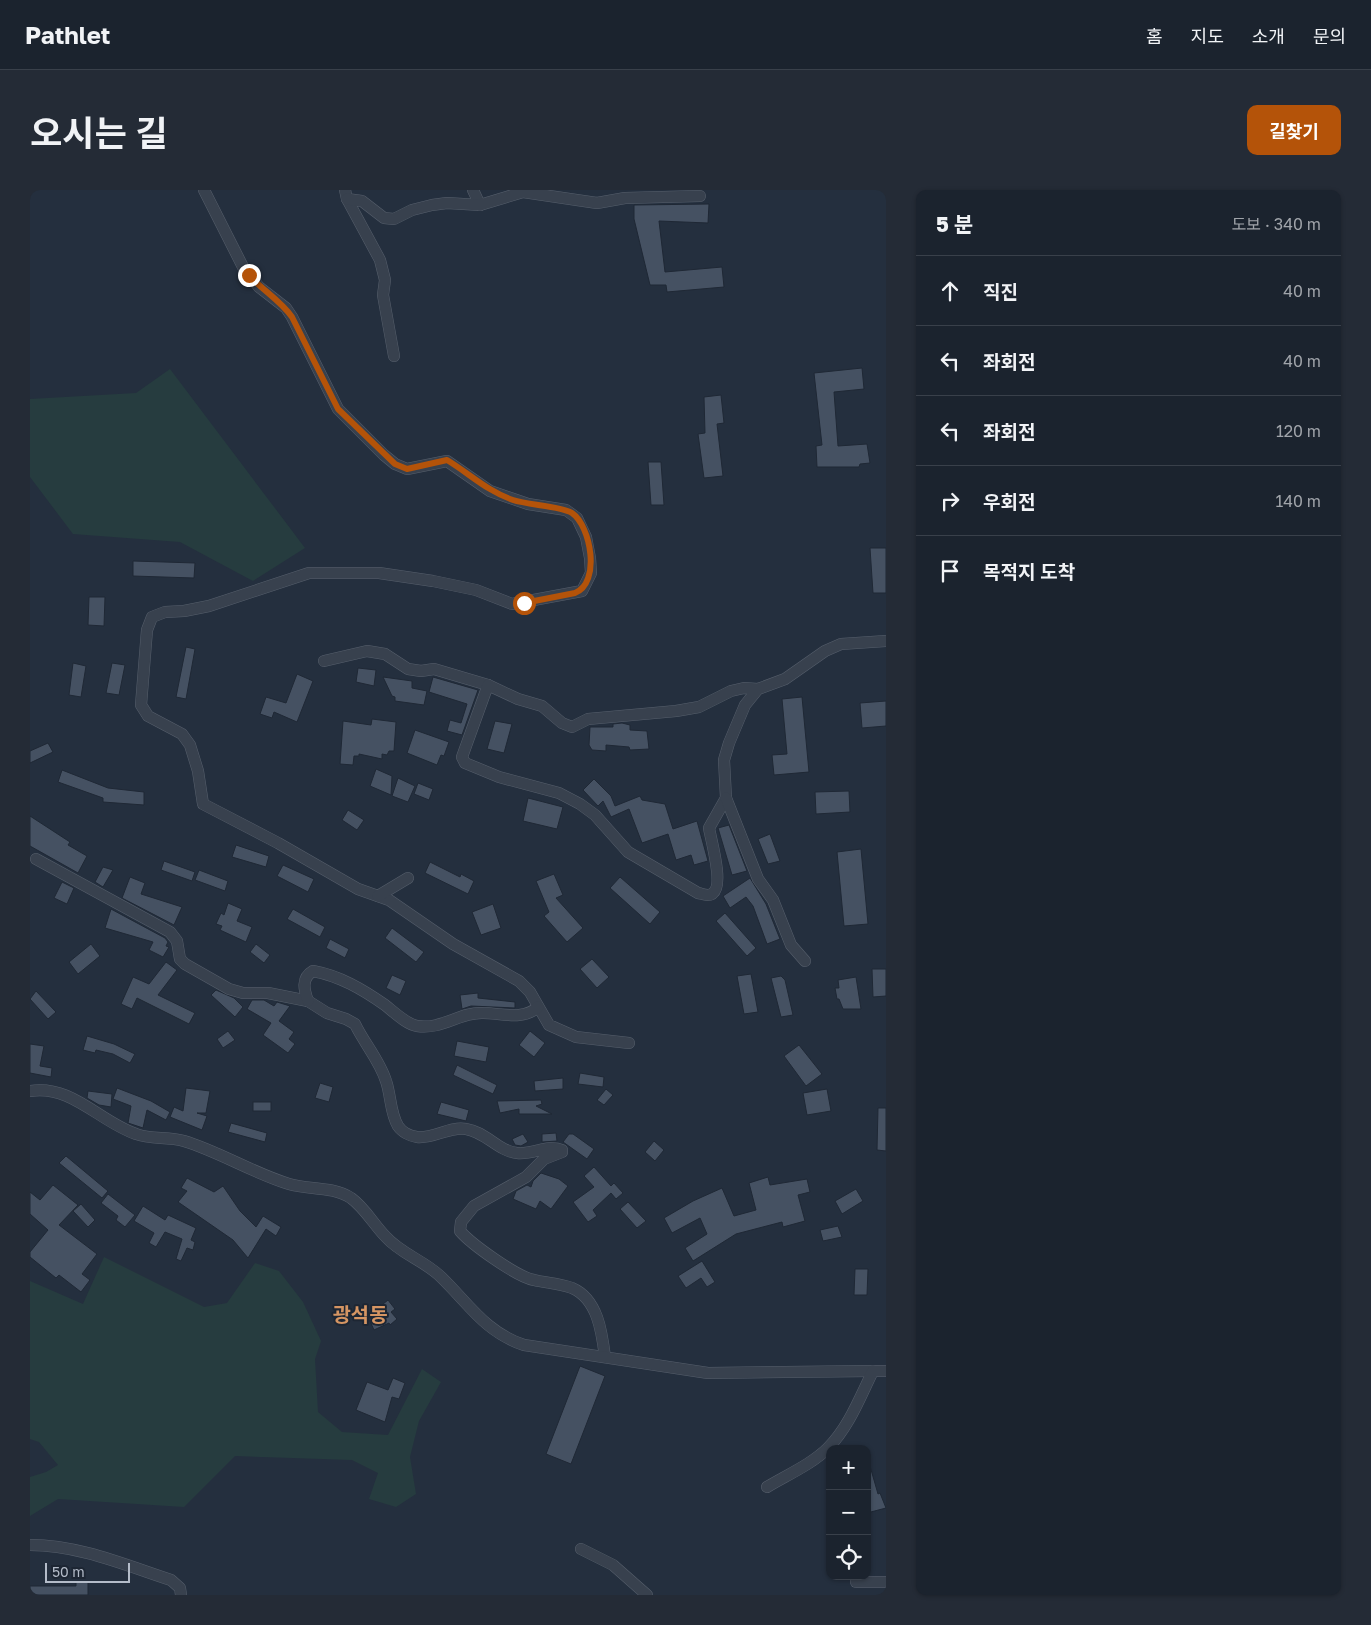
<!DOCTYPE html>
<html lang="ko">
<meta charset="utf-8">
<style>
:root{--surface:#1b232e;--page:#242b36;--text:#f1f3f6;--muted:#a0a4aa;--line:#39404a;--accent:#b45309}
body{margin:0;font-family:"Golos Text","Noto Sans KR",sans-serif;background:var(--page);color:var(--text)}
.controls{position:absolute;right:15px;bottom:15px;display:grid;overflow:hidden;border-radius:10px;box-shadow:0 1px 4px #0004}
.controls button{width:45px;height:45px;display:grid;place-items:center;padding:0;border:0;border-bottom:1px solid var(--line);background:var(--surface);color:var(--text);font:25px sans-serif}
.scale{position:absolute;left:15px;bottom:12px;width:85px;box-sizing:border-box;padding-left:5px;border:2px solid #b4bcc9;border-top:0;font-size:14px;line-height:18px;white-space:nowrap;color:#b4bcc9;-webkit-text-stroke:4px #1d2633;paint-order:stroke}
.stop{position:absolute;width:15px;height:15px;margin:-11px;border:4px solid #b45309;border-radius:50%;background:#fff}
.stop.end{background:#b45309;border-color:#fff;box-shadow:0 1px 5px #0008}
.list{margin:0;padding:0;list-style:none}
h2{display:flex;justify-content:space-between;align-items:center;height:65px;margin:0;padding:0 20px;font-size:21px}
h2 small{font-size:16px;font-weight:400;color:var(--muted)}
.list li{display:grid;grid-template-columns:32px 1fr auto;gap:15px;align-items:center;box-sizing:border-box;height:70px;padding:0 20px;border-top:1px solid var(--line)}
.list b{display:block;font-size:19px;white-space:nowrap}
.list em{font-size:16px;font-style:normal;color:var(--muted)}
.icon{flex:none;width:28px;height:28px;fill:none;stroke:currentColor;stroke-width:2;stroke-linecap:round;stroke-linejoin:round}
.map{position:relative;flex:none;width:856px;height:1405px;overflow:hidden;border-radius:10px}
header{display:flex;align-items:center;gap:30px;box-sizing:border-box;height:70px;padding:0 25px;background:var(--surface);border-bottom:1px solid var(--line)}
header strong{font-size:24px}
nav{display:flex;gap:28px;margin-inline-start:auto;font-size:18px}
.intro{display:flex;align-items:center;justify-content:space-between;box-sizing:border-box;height:120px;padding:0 30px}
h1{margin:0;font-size:35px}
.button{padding:12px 22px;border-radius:10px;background:var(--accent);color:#fff;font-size:18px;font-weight:700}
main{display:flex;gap:30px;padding:0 30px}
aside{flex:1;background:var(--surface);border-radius:10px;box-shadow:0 1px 4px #0004}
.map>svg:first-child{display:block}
</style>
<header>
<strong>Pathlet</strong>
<nav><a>홈</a><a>지도</a><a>소개</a><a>문의</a></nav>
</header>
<div class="intro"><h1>오시는 길</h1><a class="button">길찾기</a></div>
<main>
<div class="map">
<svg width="856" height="1405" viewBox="0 0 856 1405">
<rect width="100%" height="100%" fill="#242f3e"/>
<g fill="#263c3f">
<path d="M140 179 275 358 223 391 150 352 43 344 0 287V209L106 203Z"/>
<path d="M74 1067 174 1117 197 1113 225 1073 249 1081 273 1112 291 1151 285 1169 288 1222 312 1242 358 1245 392 1179 411 1192 389 1231 380 1267 386 1304 366 1317 339 1309 348 1283 322 1270 205 1266 154 1317 28 1309 0 1326V1287L16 1282 28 1275 9 1252 0 1249V1091L53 1114Z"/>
</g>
<g fill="#455162" stroke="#1f2835">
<path d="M679 14 678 33 629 31 635 82 692 77 694 97 637 102 636 95H620L604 29V15Z"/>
<path d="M832 178 834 199 804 202 808 256 837 254 840 273 830 274 829 277H787L786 256 792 255 784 183Z"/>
<path d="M691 205 694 233 687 234 693 286 674 288 668 244 675 243 674 207Z"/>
<path d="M618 272H631L634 315H621Z"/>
<path d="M840 358H856V403H843Z"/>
<path d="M103 371 165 373 164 388 103 386Z"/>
<path d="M59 407H75L74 436 58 435Z"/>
<path d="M156 457 165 459 156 509 146 507Z"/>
<path d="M43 473 56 476 51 507 39 505Z"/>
<path d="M82 473 95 475 89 505 76 503Z"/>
<path d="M328 478 346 480 344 496 326 492Z"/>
<path d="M267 484 283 491 267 532 244 522 242 528 230 524 236 507 256 513Z"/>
<path d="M353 487 382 491V498L397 501 394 515 365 511V507L362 506Z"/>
<path d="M403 487 448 500 432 545 417 541 420 530 431 533 437 514 399 502Z"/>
<path d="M772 507 779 582 744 585 742 565 757 564 752 509Z"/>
<path d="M856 511V536L832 538 830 513Z"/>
<path d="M342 529 366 532 364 561H359L357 565 352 564V569L329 564V566H324L323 575 310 574 313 531 341 535Z"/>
<path d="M465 531 482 534 474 563 457 559Z"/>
<path d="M592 533 600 535V540L617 541 619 559 600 560 599 557 576 555V561L562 560 559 555 560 537H583V534Z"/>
<path d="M385 540 419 552 414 566 411 565 407 575 377 563Z"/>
<path d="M18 553 23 562 0 573V561Z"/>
<path d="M346 579 362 586 361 605 340 596Z"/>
<path d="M32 580 78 598 114 602V615L73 612V608L28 592Z"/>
<path d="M368 588 385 596 378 612 362 606Z"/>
<path d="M564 589 581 606 585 616 610 606 612 610 635 614 643 639 667 631 678 671 664 675 661 665 646 670 638 644 612 653 599 619 581 627 573 611 568 616 553 600Z"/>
<path d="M388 593 403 599 399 610 384 604Z"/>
<path d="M819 601 820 622 786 624 785 602Z"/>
<path d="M498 608 533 617 527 639 493 631Z"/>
<path d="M318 620 334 630 327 640 312 630Z"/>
<path d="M0 626 40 652 38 655 57 666 48 683 0 656Z"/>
<path d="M699 635 717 681 702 685 688 638Z"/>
<path d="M740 644 750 671 738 674 728 649Z"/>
<path d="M206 655 239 666 236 677 202 667Z"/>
<path d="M831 659 838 734 814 736 807 662Z"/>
<path d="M134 671 165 682 162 691 131 680Z"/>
<path d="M400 672 430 687 431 684 444 691 438 704 395 683Z"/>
<path d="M253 675 284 689 278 702 247 686Z"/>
<path d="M73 677 83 680 73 697 65 692Z"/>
<path d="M169 680 198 691 195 701 165 690Z"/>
<path d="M524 684 533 705 526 708 553 738 537 752 514 726 519 722 506 691Z"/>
<path d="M100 687 115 693 111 704 152 717 144 735 92 708Z"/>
<path d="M590 687 630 722 620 734 580 698Z"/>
<path d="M720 688 736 714 750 749 737 754 723 716 716 707 700 718 693 706Z"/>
<path d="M32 692 44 698 37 714 24 708Z"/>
<path d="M198 713 212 719 207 731 222 737 216 752 190 740 192 736 186 734 191 723 194 725Z"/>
<path d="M463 714 471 738 451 745 442 722Z"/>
<path d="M81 719 135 748 138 752 136 756 139 757 133 767 119 760 123 752 75 738Z"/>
<path d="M263 719 295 737 290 747 257 729Z"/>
<path d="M695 723 726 758 717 766 686 731Z"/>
<path d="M362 738 394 762 386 772 355 748Z"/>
<path d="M300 749 319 759 315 768 296 758Z"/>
<path d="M61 754 70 766 48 784 39 772Z"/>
<path d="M226 754 240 765 234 773 220 762Z"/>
<path d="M562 769 579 787 567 798 550 779Z"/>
<path d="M136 772 147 780 128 805 165 823 159 834 107 808 102 819 91 814 103 787 119 794Z"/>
<path d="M842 779H856V806L843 807Z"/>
<path d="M721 784 728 822 714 824 707 786Z"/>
<path d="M362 785 376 791 370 805 356 798Z"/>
<path d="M751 786 755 790 763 825 751 827 741 788Z"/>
<path d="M826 787 831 819H813L809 809H807L805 798H809L808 790Z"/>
<path d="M186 800 204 808 213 817 205 827 181 805Z"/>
<path d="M6 801 26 822 18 829 0 809Z"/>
<path d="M448 803V808L485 812V818L441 816 432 819 430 805Z"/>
<path d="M222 810H234L244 816 247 812 260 816 249 831 264 842 259 849 265 854 258 863 233 845 241 833 217 819Z"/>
<path d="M198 841 205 850 193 858 187 849Z"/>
<path d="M500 841 515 853 504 867 489 855Z"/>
<path d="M57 846 84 854 105 864 100 873 83 864 66 860 65 863 53 860Z"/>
<path d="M427 851 459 857 456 872 424 866Z"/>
<path d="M0 854 14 856 10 876 22 878 21 887 0 883Z"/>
<path d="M769 855 792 884 776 896 754 866Z"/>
<path d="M427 875 467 895 463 904 423 885Z"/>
<path d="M550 883 574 887 573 897 548 894Z"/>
<path d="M533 888V899L505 901 504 891Z"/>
<path d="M290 893 303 897 299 912 285 908Z"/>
<path d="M87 898 121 911 140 922 136 930 117 920 113 938 98 933 101 916 83 909Z"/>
<path d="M156 898 180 901 176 923H167L177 926 172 940 140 927 144 917 153 921Z"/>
<path d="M576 899 583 905 574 915 567 910Z"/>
<path d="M797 899 801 921 777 925 773 903Z"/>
<path d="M58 901 82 904 81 917 69 915 57 908Z"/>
<path d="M511 910 512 914 506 916 522 924H489V919L470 923 467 911Z"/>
<rect x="223" y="912" width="18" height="9"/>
<path d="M411 912 439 920 436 931 407 924Z"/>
<path d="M848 918H856V961L847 960Z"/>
<path d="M201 933 237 943 235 952 198 942Z"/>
<path d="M526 943 527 951 512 952V944Z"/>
<path d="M493 944 498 952 491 956 485 955 482 949Z"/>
<path d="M539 944H543L564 959 557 969 533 952Z"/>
<path d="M624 951 634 960 625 971 615 962Z"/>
<path d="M36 966 78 1001 72 1008 29 973Z"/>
<path d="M564 977 581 996 584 993 593 1003 586 1009 581 1003 563 1020 567 1026 558 1032 543 1012 564 997 554 986Z"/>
<path d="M511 983 529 989 538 996 521 1019 510 1011 506 1019 483 1009 486 1001 497 995 501 997 503 991Z"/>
<path d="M738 987 740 995 777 989 780 1002 768 1005 775 1031 753 1037 752 1032 706 1044 663 1071 655 1058 677 1044 670 1028 642 1043 634 1028 663 1011 692 998 704 1026 726 1020 719 993Z"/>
<path d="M157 988 184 1002 193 996 210 1021 226 1037 233 1026 251 1037 246 1046 236 1039 218 1068 203 1050 148 1012 157 1001 151 998Z"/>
<path d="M23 995 48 1015 29 1035 67 1064 52 1084 60 1090 51 1102 29 1085 26 1088 0 1067V1062L18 1040 0 1024V1002L10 1010Z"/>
<path d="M826 999 833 1011 812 1024 805 1011Z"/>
<path d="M78 1004 105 1025 95 1037 86 1030 88 1026 71 1013Z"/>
<path d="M598 1012 616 1031 607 1038 590 1019Z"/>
<path d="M51 1014 65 1030 58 1037 43 1021Z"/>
<path d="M113 1016 135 1030 138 1025 166 1038 161 1050 165 1052 163 1060 157 1058 151 1071 146 1069 152 1049 135 1042 126 1057 119 1053 124 1043 104 1031Z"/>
<path d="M808 1036 812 1047 793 1051 790 1040Z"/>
<path d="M672 1071 685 1092 677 1097 671 1088 656 1098 648 1086Z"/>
<path d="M825 1079H838L837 1105H824Z"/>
<path d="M358 1110 365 1119 361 1122 367 1129 360 1135 359 1133 344 1140 339 1129 351 1123 347 1119Z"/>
<path d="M550 1176 575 1186 541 1274 516 1264Z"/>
<path d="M363 1188 375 1193 369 1209 362 1207 355 1232 326 1220 337 1192 358 1200Z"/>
<path d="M840 1276 848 1304 850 1303 856 1318 837 1323V1277Z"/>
<path d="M46 1392H58V1405H0V1396H46Z"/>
</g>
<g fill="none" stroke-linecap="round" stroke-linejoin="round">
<g stroke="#565f6c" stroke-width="12">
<g id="minor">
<path d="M174 0 213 77 229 97 256 118 262 127 308 219 354 265 365 274 377 279 417 271 460 301 498 314 536 320 547 328 556 347 560 368 561 383 552 401 482 414 446 400 403 391 349 383H279L179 416 154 421 135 422 122 427 117 440 111 515 118 526 152 544 160 555 168 581 173 614 248 653 328 699 359 710 423 754 489 791 500 802 519 835 546 847 599 853"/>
<path d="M315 0 317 9 350 70 355 90 353 105 364 166"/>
<path d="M443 0 450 15"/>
<path d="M317 9 332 11 354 28 364 29 382 20 402 15 417 13 450 15 493 2 567 13 595 8 670 6"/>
<path d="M294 471 337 461 355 464 378 479 391 481 404 479 458 495"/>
<path d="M728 499 714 498 701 501 669 517 646 521 558 529 542 537 532 533 512 516 488 509 458 495 432 567 435 573 469 587 529 603 550 614 565 625 598 662 668 703C673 704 679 707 683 703 694 695 681 650 679 638L696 608 694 570 699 553 715 515 728 499 755 489 795 461 811 454 856 451"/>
<path d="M696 608 728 689 743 710 761 755 775 771"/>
<path d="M6 669 140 742 147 751 150 769 155 774 199 799 213 803H238L278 811 297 823 316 829 325 834C334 853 350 871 356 891 361 905 360 923 368 936 372 942 380 946 387 947 404 949 419 936 436 939 456 942 468 961 487 963 503 965 517 954 532 960V962L514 969 496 987 444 1016 431 1032 430 1041C441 1054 487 1087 504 1090 516 1093 529 1093 542 1098 568 1109 572 1143 575 1167"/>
<path d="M348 706 378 688"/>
<path d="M278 811C274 800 271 788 283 781 310 786 332 799 355 815 364 822 376 834 387 836 412 840 429 822 453 823 471 823 493 831 508 817"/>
<path d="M0 901C41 894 70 932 106 944 121 950 138 946 154 951 190 962 223 983 259 994 279 1000 302 996 321 1008 335 1018 344 1035 356 1047 371 1064 395 1071 411 1087 439 1114 455 1142 494 1155L678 1183 843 1181"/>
<path d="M737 1297C757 1285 782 1274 798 1258 819 1237 830 1207 843 1181H856"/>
<path d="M0 1355C49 1355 95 1375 141 1390L150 1398 151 1405"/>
<path d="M551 1359 583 1375 617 1405"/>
<path d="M826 1392H856"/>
</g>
</g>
<use href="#minor" stroke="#38414e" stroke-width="11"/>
</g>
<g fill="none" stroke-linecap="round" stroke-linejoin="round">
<path stroke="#b45309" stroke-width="6" d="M219 85C232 100 250 110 262 127L308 219 365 274 377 279 417 270C440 284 457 301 483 310 498 315 531 316 542 323 561 336 571 393 545 403L494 413"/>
</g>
<g text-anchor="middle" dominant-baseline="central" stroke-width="4" stroke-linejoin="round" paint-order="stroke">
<g font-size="20" font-weight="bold" fill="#d59563" stroke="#1d2633">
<text x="330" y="1124">광석동</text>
</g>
</g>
</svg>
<div class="controls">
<button>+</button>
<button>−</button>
<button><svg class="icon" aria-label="locate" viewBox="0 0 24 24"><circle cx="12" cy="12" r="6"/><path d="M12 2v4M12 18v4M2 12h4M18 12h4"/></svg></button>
</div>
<div class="scale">50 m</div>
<div class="stop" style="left:494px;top:413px"></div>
<div class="stop end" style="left:219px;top:85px"></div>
</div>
<aside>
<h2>5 분<small>도보 · 340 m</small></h2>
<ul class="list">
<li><svg class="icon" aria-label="ahead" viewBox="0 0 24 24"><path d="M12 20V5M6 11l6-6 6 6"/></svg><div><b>직진</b></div><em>40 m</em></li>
<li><svg class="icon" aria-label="left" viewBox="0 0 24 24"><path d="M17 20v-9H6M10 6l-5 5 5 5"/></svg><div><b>좌회전</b></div><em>40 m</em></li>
<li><svg class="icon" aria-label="left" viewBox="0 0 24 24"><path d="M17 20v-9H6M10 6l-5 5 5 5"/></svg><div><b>좌회전</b></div><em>120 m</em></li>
<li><svg class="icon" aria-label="right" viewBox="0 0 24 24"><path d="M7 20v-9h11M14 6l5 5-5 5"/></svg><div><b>우회전</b></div><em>140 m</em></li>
<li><svg class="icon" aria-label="arrive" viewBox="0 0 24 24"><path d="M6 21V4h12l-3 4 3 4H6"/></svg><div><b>목적지 도착</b></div></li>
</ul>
</aside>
</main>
